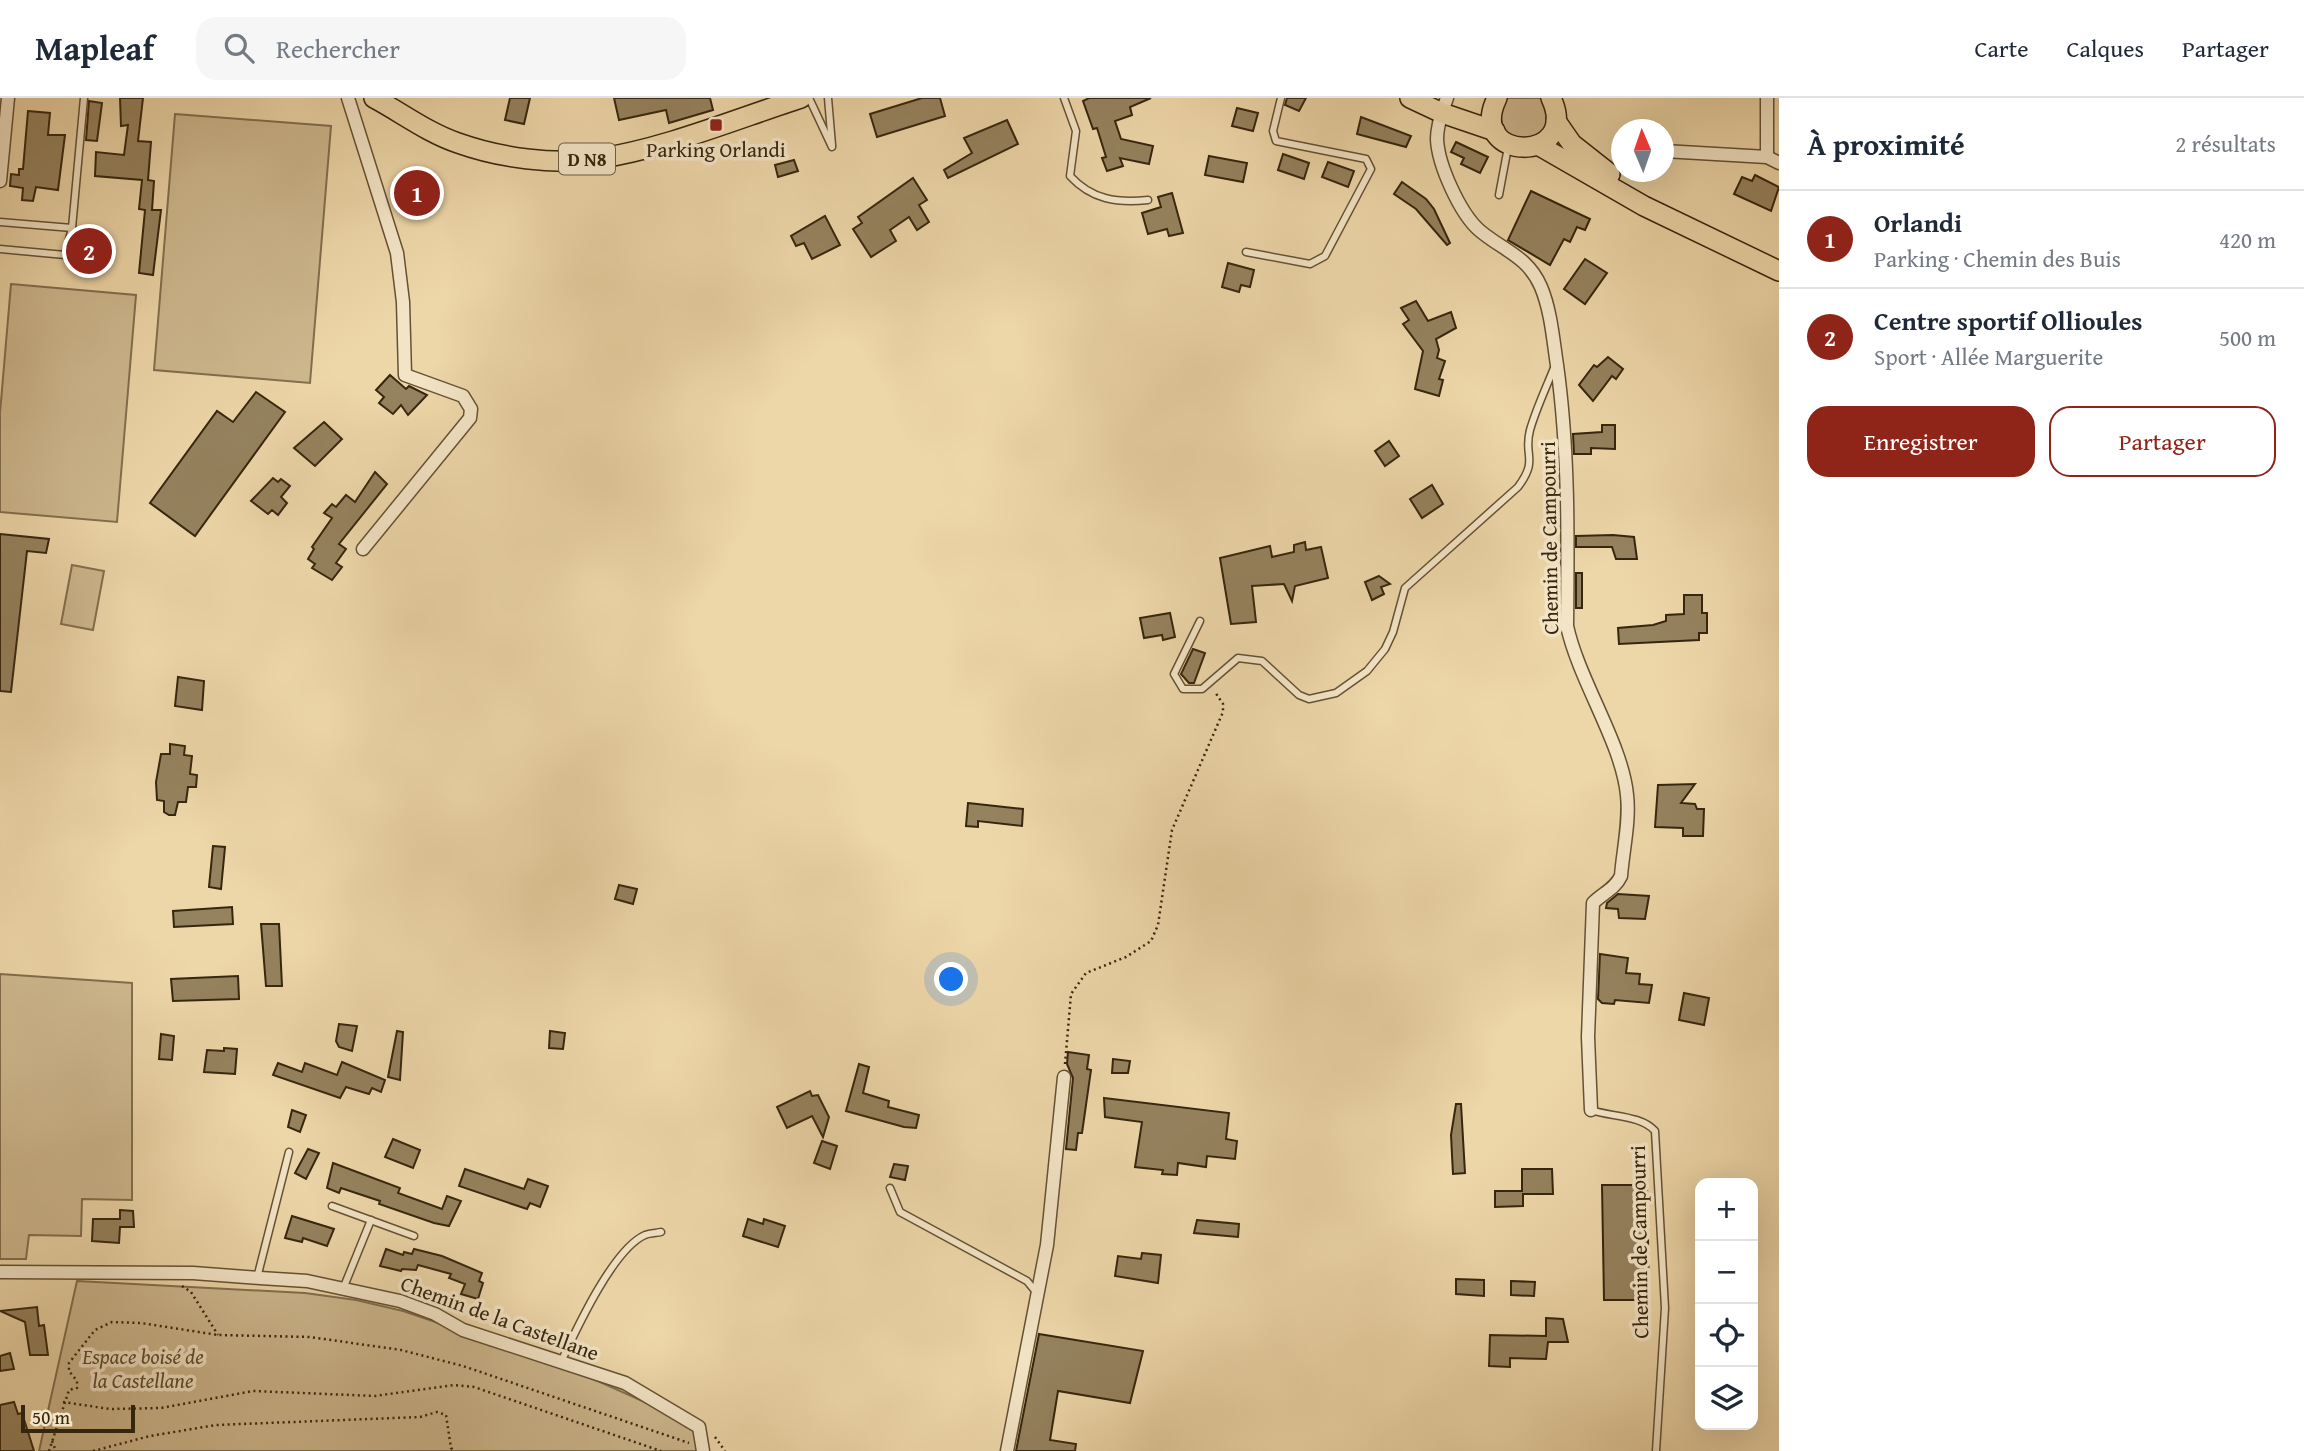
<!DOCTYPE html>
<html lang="fr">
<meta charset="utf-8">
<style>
:root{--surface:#fff;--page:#f6f6f7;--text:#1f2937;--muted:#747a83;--line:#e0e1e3;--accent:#8f2418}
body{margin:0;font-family:"Gentium Book Plus",serif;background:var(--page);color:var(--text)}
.controls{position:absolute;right:21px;bottom:21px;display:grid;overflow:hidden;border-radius:14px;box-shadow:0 7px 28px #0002}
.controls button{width:63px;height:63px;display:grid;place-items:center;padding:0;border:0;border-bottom:2px solid var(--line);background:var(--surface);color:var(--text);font:35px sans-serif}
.compass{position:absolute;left:1611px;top:21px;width:63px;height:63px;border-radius:50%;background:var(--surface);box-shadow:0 7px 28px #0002;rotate:358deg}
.scale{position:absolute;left:21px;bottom:18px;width:114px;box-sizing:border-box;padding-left:7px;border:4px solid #36260e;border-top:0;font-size:19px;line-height:24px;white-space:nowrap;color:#36260e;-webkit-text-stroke:5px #f3e4c6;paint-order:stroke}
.you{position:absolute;left:952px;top:882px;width:24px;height:24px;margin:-18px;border:5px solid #fff;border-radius:50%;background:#1a73e8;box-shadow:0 0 0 10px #1a73e833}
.badge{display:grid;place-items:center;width:46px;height:46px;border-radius:50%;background:var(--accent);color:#fff;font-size:23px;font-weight:700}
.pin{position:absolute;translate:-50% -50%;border:4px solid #fff;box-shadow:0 2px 7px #0006}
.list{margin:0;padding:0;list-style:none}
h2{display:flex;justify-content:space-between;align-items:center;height:91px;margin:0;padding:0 28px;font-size:30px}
h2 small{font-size:23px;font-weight:400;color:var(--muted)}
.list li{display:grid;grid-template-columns:46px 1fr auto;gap:21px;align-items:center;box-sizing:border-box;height:98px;padding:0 28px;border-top:2px solid var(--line)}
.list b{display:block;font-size:26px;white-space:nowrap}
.list p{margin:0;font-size:23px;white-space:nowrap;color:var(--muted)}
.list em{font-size:23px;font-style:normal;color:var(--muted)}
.actions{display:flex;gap:14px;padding:21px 28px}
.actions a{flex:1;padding:16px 0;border:2px solid var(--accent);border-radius:21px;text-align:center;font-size:24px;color:var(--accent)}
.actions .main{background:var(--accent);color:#fff}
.icon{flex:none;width:38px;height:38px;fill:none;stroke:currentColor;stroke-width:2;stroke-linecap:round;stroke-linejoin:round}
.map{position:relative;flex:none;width:1779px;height:1353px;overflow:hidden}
header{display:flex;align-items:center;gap:42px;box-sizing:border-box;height:98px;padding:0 35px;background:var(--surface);border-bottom:2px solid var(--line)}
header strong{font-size:33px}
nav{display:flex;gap:38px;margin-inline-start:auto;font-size:24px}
.search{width:490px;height:63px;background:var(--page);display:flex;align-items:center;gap:18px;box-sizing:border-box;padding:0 24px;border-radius:21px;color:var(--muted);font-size:26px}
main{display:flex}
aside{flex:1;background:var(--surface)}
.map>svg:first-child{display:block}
</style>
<header>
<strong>Mapleaf</strong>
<div class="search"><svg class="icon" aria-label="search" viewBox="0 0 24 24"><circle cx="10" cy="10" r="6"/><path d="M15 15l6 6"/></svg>Rechercher</div>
<nav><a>Carte</a><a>Calques</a><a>Partager</a></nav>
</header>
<main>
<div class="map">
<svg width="1779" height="1353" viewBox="0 0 1779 1353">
<rect width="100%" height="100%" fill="#edd6a8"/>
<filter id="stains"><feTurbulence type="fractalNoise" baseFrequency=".00286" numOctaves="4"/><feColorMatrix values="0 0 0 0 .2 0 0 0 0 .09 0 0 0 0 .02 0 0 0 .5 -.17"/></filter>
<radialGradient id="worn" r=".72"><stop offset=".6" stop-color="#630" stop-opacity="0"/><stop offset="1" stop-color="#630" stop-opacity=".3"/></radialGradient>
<g fill="#ceb88e" stroke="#826f4e" stroke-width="2">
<path d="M1497 0H1551L1556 23 1518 50 1491 16Z"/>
<path d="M175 16 331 28 310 285 154 272Z"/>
<path d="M11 186 136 197 117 424 0 414V315Z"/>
<path d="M72 467 104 473 93 532 61 526Z"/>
<path d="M0 876 132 885V1102L82 1101 81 1138 29 1137 26 1161H0Z"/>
<path d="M77 1183 305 1195 356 1202 403 1213 562 1267 685 1322 696 1328 699 1353H39Z"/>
</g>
<g fill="#95825e" stroke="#36260e" stroke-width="2">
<path d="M120 0H143L138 43 151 44 148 82 154 83 152 112H161L153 177 139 175 145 112 139 111 142 82 95 78 96 54 124 57 128 27 121 28Z"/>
<path d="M510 0H530L524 26 505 22Z"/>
<path d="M614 0H710L713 12 669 25 666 12 619 22Z"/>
<path d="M922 0H940L945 18 877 39 870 16Z"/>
<path d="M1089 0H1151L1130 9 1132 17 1115 23 1121 41 1153 48 1149 66 1120 60 1123 68 1107 73 1102 60 1106 59 1097 30 1093 31 1083 3Z"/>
<path d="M1287 0H1306L1299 13 1285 7Z"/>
<path d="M89 3 102 5 97 43 86 42Z"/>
<path d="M1237 10 1258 15 1253 33 1232 28Z"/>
<path d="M28 13 50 15 48 37H65L58 92 36 89 33 103 22 102 23 90 10 88 11 76 19 77V71H23Z"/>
<path d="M1361 19 1411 38 1406 49 1357 36Z"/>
<path d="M1007 22 1018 46 948 80 944 72 972 55 964 40Z"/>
<path d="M1456 44 1488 59 1480 75 1461 66 1464 60 1451 54Z"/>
<path d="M1283 56 1309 65 1304 81 1278 72Z"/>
<path d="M1209 58 1247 65 1243 84 1205 77Z"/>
<path d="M794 62 798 73 778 79 775 67Z"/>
<path d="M1328 64 1354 73 1348 89 1322 79Z"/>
<path d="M1755 77 1779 89 1771 113 1734 96 1742 79 1752 83Z"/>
<path d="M913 80 927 102 919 107 929 124 917 132 909 119 890 132 896 143 871 159 853 131 862 125 858 119Z"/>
<path d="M1402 84 1426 101 1434 111 1450 145 1447 147 1416 111 1394 96Z"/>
<path d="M1531 93 1590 121 1585 132 1577 129 1570 144 1564 141 1550 167 1508 142Z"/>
<path d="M1172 95 1183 135 1169 138 1167 131 1148 136 1142 115 1161 109 1158 99Z"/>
<path d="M825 118 840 147 812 161 804 145 796 148 791 138Z"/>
<path d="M1585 161 1607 175 1585 206 1564 191Z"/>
<path d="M1228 165 1254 172 1250 189 1241 187 1239 194 1222 189Z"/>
<path d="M1416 203 1428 223 1451 214 1456 230 1436 241 1439 252 1437 260 1445 263 1439 281 1443 282 1439 298 1415 291 1423 253 1403 226 1409 222 1401 210Z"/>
<path d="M1608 259 1623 271 1616 281 1612 278 1593 303 1579 287 1594 267 1597 269Z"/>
<path d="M390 277 406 291 409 288 427 297 408 317 401 307 393 316 379 305 384 299 376 292Z"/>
<path d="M256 294 285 314 195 438 150 405 217 313 233 324Z"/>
<path d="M324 324 342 341 315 368 294 350Z"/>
<path d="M1602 327H1615V351L1591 350V356H1574L1573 336 1602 334Z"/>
<path d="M1389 343 1399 358 1385 368 1375 353Z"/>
<path d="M375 374 387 386 339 446 346 451 336 465 342 469 332 482 312 470 315 466 308 461 314 451 312 449 332 420 324 415 332 406 336 409 346 397 355 404Z"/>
<path d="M273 380 278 384 281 381 290 388 281 399 287 405 278 417 272 412 268 416 251 403Z"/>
<path d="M1432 387 1443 406 1422 420 1410 401Z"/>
<path d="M0 436 49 441 46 455 27 453 11 594 0 593Z"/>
<path d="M1613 437 1634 439 1637 461H1616L1612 449H1576V438Z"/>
<path d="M1305 444 1306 452 1321 449 1328 480 1295 488 1292 503 1284 486 1252 488 1256 524 1231 526 1220 460 1270 448 1272 459 1294 454V447Z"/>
<rect x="1576" y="475" width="6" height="35"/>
<path d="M1379 478 1390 486 1381 489 1384 496 1372 502 1365 484Z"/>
<path d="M1684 497H1702V515H1707V535H1699V542L1619 546 1618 530 1653 527 1666 523V517L1684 516Z"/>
<path d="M1170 515 1175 539 1163 542 1162 537 1144 540 1140 520Z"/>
<path d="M1193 551 1205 555 1194 585H1189L1181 576Z"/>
<path d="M178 579 204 583 202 612 175 608Z"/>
<path d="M170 646 185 648 184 657 192 658 190 676 197 677 196 689H188L186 704H178L175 717H169L164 714V703L157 702 156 684 161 656H170Z"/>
<path d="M1695 686 1681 705 1695 706 1697 711H1704L1703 738H1683V730L1655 729 1658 687Z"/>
<path d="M968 705 1023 711 1022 728 978 723V729L966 728Z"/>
<path d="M213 748 225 749 221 791 209 789Z"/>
<path d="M619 787 637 791 633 806 615 801Z"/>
<path d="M1618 796 1649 798 1645 821 1619 820 1618 811 1606 810 1607 805Z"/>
<path d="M232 809 233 826 174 829 173 813Z"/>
<path d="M261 826H279L282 888H266Z"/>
<path d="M1600 856 1628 860 1626 875 1640 876 1639 886 1652 887 1649 905 1615 902 1614 906 1602 905 1598 901Z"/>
<path d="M238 878 239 901 173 903 171 881Z"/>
<path d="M1684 895 1709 900 1704 927 1679 922Z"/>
<path d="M339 926 357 928 352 953 339 949 336 943Z"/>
<path d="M397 933 403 934 400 982 388 979Z"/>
<path d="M550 933 565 935 563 951 549 950Z"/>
<path d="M161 936 174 938 172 962 159 961Z"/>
<path d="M224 950 237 951 235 976 204 974 207 952 224 953Z"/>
<path d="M1068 954 1089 957 1087 971 1091 972 1082 1035H1078L1076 1052 1066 1051 1073 980 1067 966Z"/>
<path d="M1113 961 1130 963 1128 975H1112Z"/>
<path d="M342 964 385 982 381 994 372 990 369 996 346 989 340 1000 273 977 278 965 302 974 305 965 337 977Z"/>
<path d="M859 966 869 969 863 995 889 1003 888 1009 919 1017 916 1030 904 1029 846 1013Z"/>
<path d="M810 993 812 998 818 997 829 1019 823 1039 812 1018 787 1030 777 1009Z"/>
<path d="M1104 1000 1229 1015 1226 1041 1237 1043 1235 1061 1207 1058 1206 1069 1178 1065 1177 1077 1162 1076 1163 1072 1135 1069 1142 1024 1105 1019Z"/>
<path d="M1456 1006H1461L1465 1075 1453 1076 1451 1037Z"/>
<path d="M292 1012 306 1017 300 1034 288 1029Z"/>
<path d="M393 1041 420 1052 413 1070 385 1059Z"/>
<path d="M822 1043 837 1048 830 1071 814 1065Z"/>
<path d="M308 1051 319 1055 306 1081 295 1075Z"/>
<path d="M333 1065 400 1090 398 1095 442 1111 447 1098 461 1103 449 1128 434 1125 379 1106 380 1103 341 1090 339 1095 327 1090Z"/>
<path d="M894 1066 908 1068 905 1082 890 1079Z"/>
<path d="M465 1071 524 1091 528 1081 548 1088 540 1109 530 1105 527 1111 459 1088Z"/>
<path d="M1522 1071H1552L1553 1096H1523V1108L1495 1109V1093H1522Z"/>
<path d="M1602 1087H1647L1649 1202H1604Z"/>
<path d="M120 1112 133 1113 134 1129H120L119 1145 92 1143 93 1121H120Z"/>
<path d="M292 1118 334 1131 327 1148 303 1140 302 1144 285 1140Z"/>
<path d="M748 1121 763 1126 764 1121 785 1128 778 1149 743 1138Z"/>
<path d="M1197 1122 1239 1126 1238 1139 1194 1135Z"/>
<path d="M386 1151 403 1157 404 1154 412 1156 414 1151 442 1158 482 1175 479 1183 483 1185 478 1201 461 1196 465 1186 449 1180 451 1176 418 1167 416 1172 402 1171 401 1173 380 1168Z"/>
<path d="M1142 1155 1161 1157 1158 1185 1115 1178 1118 1158 1141 1161Z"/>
<path d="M1456 1181 1484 1182V1198L1456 1196Z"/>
<path d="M1511 1183 1535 1184 1534 1198 1511 1197Z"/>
<path d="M37 1209 39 1228 44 1227 48 1257H30L25 1224 0 1213Z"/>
<path d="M1546 1220 1563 1221 1568 1244H1548L1546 1261 1510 1260V1269L1489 1268 1490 1237 1546 1238Z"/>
<path d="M1039 1236 1143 1253 1130 1305 1058 1293 1050 1342 1076 1346 1075 1353H1016Z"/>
<path d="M10 1255 14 1271 0 1273V1258Z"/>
<path d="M14 1304 18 1316 22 1315 34 1353H0V1307Z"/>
</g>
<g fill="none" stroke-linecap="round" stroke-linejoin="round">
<g stroke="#645234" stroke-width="9">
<g id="lane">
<path d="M809 0 832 49"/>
<path d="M828 0 832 47"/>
<path d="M1064 0 1076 33 1070 78C1092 102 1117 105 1148 102"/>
<path d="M1499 97 1508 49"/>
<path d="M0 124 72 130"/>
<path d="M0 151 65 157 72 130 84 0"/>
<path d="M1246 154 1310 166 1325 158 1371 71 1366 61 1276 43 1273 33 1281 0"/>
<path d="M1200 523 1174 576 1183 591H1202L1238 560 1262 563 1299 597 1309 601 1336 595 1367 573 1385 551 1393 534 1405 490 1518 389C1539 361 1523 358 1530 332 1536 311 1546 290 1554 270"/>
<path d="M1591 1012C1611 1019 1641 1017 1655 1033L1665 1210 1656 1353"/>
<path d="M890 1090 900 1114 1027 1183 1037 1195"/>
<path d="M332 1108 414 1138"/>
<path d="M257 1180 289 1054"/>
<path d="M343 1191 371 1122"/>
<path d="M561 1264C576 1232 613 1151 645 1137 650 1135 657 1135 661 1134"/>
</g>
</g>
<g stroke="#645234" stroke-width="15">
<g id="street">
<path d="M348 0 397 155 403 204 405 277 463 298 471 311 470 320 363 451"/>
<path d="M1447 0C1442 13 1437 27 1437 41 1438 67 1460 115 1479 132 1502 152 1528 158 1541 189 1551 213 1553 241 1557 267 1569 354 1568 440 1567 528 1579 583 1622 645 1627 697 1630 723 1623 752 1621 778 1615 791 1603 795 1593 805L1588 939 1591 1012"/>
<path d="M1767 0V59"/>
<path d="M1620 47 1622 48"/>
<path d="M1664 53 1767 59 1779 65"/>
<path d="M0 83 8 0"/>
<path d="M0 1174 193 1175 260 1180 307 1183 400 1203 435 1216 463 1232 625 1285 699 1329 703 1353"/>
<path d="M1007 1353 1047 1147 1064 979"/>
</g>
</g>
<g stroke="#36260e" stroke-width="22">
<g id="primary">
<path d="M374 0C402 15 428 35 458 45 500 60 553 67 596 61 664 51 736 21 801 0"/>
<path d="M1410 0 1442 15 1495 33"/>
<path d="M1497 0C1465 65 1582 66 1551 0"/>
<path d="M1556 23 1572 46 1610 76"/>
<path d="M1538 47 1644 108 1779 173"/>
</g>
</g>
<g stroke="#36260e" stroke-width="2.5" stroke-dasharray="2 3.5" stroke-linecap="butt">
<path d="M1065 966 1071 896 1086 875 1126 859 1151 843 1158 827 1172 732 1223 614V606L1215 594"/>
<path d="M182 1188 191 1194 218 1237"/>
<path d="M63 1304 110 1311 161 1310 253 1293 375 1298 454 1287 474 1289 661 1353"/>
<path d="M715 1339 725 1353"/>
<path d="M52 1343 56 1353"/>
<path d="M49 1353 69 1292 77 1290V1283L69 1273V1265L95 1232 112 1224 141 1225 218 1237 310 1239 401 1252 463 1268 689 1345"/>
<path d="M93 1353 150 1338 216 1327 420 1319 437 1314 446 1317 451 1350 455 1353"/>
</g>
<use href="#lane" stroke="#f3e4c6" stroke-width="6"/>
<use href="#street" stroke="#f3e4c6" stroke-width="12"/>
<use href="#primary" stroke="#edd6a8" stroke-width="19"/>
</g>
<rect fill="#8f2418" stroke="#f3e4c6" stroke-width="2.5" x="709" y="20" width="14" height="14" rx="3.5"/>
<g text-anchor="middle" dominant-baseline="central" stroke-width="7" stroke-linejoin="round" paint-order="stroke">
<rect fill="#f3e4c6" stroke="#6f5f45" stroke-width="2" x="559" y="45.5" width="56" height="31" rx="5"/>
<g font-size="19" font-weight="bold" fill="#36260e">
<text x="587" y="61">D N8</text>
</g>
<g font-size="21" fill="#36260e" stroke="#f3e4c6">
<text x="716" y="51">Parking Orlandi</text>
</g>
<g font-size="21" fill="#36260e" stroke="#f3e4c6">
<text transform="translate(1549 440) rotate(-91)">Chemin de Campourri</text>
<text transform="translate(1639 1144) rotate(-91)">Chemin de Campourri</text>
<text transform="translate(500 1220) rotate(20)">Chemin de la Castellane</text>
</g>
<g font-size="21" font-style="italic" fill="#5c4a2e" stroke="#f3e4c6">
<text x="143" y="1258">Espace boisé de<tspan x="143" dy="24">la Castellane</tspan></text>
</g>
</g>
<rect width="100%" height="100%" filter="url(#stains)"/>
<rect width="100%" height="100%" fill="url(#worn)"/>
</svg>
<div class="controls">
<button>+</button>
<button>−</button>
<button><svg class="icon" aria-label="locate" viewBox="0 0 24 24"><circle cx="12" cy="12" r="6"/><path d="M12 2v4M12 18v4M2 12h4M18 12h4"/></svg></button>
<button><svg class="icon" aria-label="layers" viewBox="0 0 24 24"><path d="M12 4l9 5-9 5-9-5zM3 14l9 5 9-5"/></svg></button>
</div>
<svg class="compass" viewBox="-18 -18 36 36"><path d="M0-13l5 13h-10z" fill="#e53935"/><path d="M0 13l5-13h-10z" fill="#747a83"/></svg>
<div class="scale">50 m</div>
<div class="you"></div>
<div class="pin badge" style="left:417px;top:95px">1</div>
<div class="pin badge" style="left:89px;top:153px">2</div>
</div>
<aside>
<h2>À proximité<small>2 résultats</small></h2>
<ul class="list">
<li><span class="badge">1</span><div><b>Orlandi</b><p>Parking · Chemin des Buis</p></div><em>420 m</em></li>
<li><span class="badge">2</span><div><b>Centre sportif Ollioules</b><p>Sport · Allée Marguerite</p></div><em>500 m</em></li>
</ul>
<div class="actions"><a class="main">Enregistrer</a><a>Partager</a></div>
</aside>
</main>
